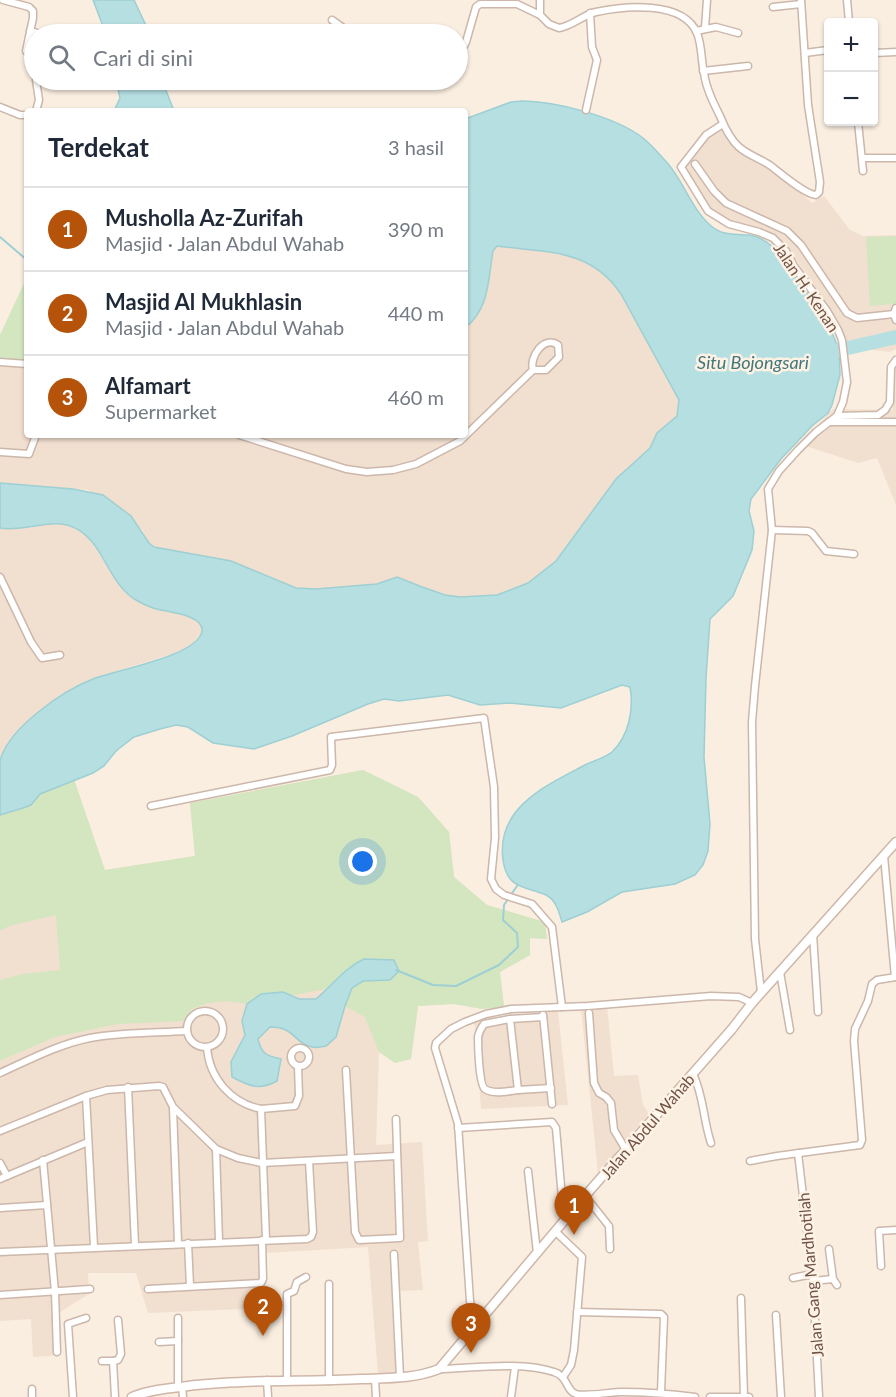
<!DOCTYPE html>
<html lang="id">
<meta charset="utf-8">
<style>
:root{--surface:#fff;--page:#f6f6f7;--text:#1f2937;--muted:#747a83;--line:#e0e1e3;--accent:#b45309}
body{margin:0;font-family:Lato,sans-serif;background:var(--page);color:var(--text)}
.controls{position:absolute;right:18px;top:18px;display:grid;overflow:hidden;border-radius:6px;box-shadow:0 2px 4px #0004}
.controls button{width:54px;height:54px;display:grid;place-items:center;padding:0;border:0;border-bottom:2px solid var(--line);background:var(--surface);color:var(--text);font:30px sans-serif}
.you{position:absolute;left:363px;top:862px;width:21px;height:21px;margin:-15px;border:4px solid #fff;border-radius:50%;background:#1a73e8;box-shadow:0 0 0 9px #1a73e833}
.badge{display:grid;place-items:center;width:39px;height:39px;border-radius:50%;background:var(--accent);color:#fff;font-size:20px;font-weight:700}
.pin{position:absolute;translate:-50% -50px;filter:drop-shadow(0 2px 3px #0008)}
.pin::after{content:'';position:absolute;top:32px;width:21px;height:18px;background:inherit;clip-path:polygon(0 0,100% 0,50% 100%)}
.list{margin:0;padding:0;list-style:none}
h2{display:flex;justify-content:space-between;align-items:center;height:78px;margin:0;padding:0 24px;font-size:26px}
h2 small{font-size:20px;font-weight:400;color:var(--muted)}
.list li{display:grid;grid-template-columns:39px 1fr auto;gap:18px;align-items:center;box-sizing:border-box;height:84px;padding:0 24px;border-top:2px solid var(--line)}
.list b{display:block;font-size:22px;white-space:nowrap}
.list p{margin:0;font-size:20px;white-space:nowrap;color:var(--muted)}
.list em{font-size:20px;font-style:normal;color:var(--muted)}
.icon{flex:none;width:33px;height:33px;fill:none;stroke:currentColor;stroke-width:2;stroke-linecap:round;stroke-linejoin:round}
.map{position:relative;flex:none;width:896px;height:1397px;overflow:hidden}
.search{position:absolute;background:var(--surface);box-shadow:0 2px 4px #0004;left:24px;top:24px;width:444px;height:66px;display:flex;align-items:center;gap:15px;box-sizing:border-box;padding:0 21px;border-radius:33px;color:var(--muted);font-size:22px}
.panel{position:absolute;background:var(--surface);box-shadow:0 2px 4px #0004;left:24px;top:108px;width:444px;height:330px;border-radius:6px}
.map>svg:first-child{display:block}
</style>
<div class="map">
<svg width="896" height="1397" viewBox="0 0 896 1397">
<rect width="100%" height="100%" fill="#faeee0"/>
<g fill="#f1dfcf">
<path d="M721 130 783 177 812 203 824 196 850 230 863 236 896 235V349L890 352 841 346 831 310 784 242 763 230 725 222 698 204 681 167 710 133Z"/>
<path d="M497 246 537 250 581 259 596 267 611 279 621 294 679 400 677 416 657 433 650 448 616 479 556 561 528 583 497 595 461 597 445 595 422 588 397 577 377 584 316 589 296 588 231 561 154 547 149 543 142 530 88 490 0 483V360L27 363V435H465V328L470 324 493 251Z"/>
<path d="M896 359V505L877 458 858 463 800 444 833 409 893 410V360Z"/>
<path d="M49 524 67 525 79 530 90 540 125 593 174 613 191 617 198 621 203 627 202 633 197 641 189 647 172 654 94 678 69 690 26 722 0 761V528H30Z"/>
<path d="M363 770 418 797 449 832 454 877 487 905 545 922 547 939 530 938V955L500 972 504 1007 482 1009 454 1004 418 1006 411 1059 395 1063 379 1052 376 1145 422 1142 428 1241 418 1242 423 1290 397 1291 402 1372 378 1374 368 1247 266 1253 265 1308 148 1313 136 1273H88L89 1294 60 1312 61 1355 33 1357 31 1319 0 1321V815L31 805 40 794 105 870 195 856 190 803Z"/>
<path d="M607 1006 614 1076 638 1075 643 1105 649 1114 598 1173 581 1008Z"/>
<path d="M558 1011 568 1105 481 1109 474 1019Z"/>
</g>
<g fill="#d3e6c0">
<path d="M896 236V304L870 306 866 237Z"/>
<path d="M27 277V363L0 360V335Z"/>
<path d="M363 770 418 797 449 832 454 877 487 905 545 922 547 939 530 938V955L500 972 504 1007 482 1009 454 1004 418 1006 411 1059 395 1063 379 1052 365 1017 345 1006 330 988 247 1004 226 1001 208 1003 192 1009 183 1021 118 1024 55 1037 0 1061V980L23 974 60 970 56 915 9 926 0 931V815L31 805 40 794 74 779 105 870 195 856 190 803Z"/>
</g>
<g fill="#b6dfe2" stroke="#9dcfd3" stroke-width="1.5">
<path d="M93 0H134L150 34H106Z"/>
<path d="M116 80H162L174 111H114L120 98Z"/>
<path d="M522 101C556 101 616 117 643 138 652 145 661 156 669 165 684 183 692 209 710 225 722 236 734 234 749 235 758 236 766 241 773 247L823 315 831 330 839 350 840 375 832 405 828 413 812 426 781 459 751 499 749 511 754 531 752 550 733 596 710 619 706 678 704 757 710 824 708 851 703 865 695 875 675 884 622 892 587 912 562 922C559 912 556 900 546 895 526 886 507 890 503 860 496 808 545 786 583 766 592 761 605 758 612 752 629 736 634 709 630 687L622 685 561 708 510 703 480 705 448 695 399 701 384 699 368 704 292 736 254 749 213 743 188 727 176 725 160 729 134 737 116 751 104 766 93 773 40 794 31 805 23 808 0 815C0 801 0 773 0 761 8 728 64 690 93 679 115 670 199 656 202 631 204 614 164 612 153 608 147 606 141 603 136 600 106 583 103 534 67 525 46 520 23 532 0 528V483L73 489 103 495 131 516 149 543 154 547 231 561 296 588 316 589 377 584 397 577 422 587 445 595 460 597 497 595 528 583 556 561 616 479 650 448 657 433 677 416 679 400 621 294C590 248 547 253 497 246L493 251C488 279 490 308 465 328V119L511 102Z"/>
<path d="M364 959 394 960 399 971 390 980 363 981 352 988 345 1006 336 1037 326 1046C322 1047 316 1048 312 1047 293 1043 296 1027 270 1027L258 1039C261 1054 267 1056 281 1059L277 1081C259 1091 249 1086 232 1077L231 1062 245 1035 242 1021 247 1004 261 994 283 992 299 999H316C332 986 344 968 364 959Z"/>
</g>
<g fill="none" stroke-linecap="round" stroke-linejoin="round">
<g stroke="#9dcfd3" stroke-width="2">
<path d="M0 237 27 260"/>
<path d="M396 970 433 985 456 986 499 965 518 947 517 933 503 920 504 905 517 886"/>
</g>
<path stroke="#b6dfe2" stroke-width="14" d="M839 350 896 337"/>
<g stroke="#ccb7ab" stroke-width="9">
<g id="street">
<path d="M3 0 29 7 33 11V18L26 51 34 60"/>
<path d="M540 0V15L549 24 559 28C572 26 583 15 596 12 624 6 683 0 697 33 702 45 701 60 704 73 706 88 713 102 720 116 724 126 731 140 739 147 748 155 761 159 771 166 780 173 806 195 816 195L819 192 820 182 808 105 801 0"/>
<path d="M847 0 849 22"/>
<path d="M773 7 801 4"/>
<path d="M332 20 346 30 359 34"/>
<path d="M705 28 707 0"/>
<path d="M30 31 41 34"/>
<path d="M696 31 716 27 738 33"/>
<path d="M805 53 828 50"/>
<path d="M874 53 896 52"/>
<path d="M458 58 466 42 476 7 480 4H517L540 15"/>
<path d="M703 71 748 66"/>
<path d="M36 80 39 100 36 111"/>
<path d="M403 80C414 86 426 87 437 80"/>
<path d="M0 107 20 115H27"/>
<path d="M586 110 597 60 592 47 590 13"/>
<path d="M858 122 863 171"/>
<path d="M723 124 706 135 681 167 708 211 729 224 759 232 773 238 786 251 794 266 827 311 838 330 842 340 847 382 843 402 837 416 816 432 798 450 779 471 768 489 772 530 755 686 752 722 755 939 761 992"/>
<path d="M862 158H896"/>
<path d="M695 164 714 191 726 203 787 231 801 245 847 313 857 318 894 314"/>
<path d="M896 308 894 314 896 320"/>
<path d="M0 362 27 364"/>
<path d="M837 416 878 415 885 410 890 402 891 367 896 360"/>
<path d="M829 422H896"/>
<path d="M239 435 346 469 367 472 393 470 416 464 460 441 533 370H546L559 357 558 345C544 335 529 357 533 370"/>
<path d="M0 452 29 454 36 435"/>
<path d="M772 530 808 531 812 533 826 551 854 554"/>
<path d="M0 577 31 642 42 658 60 655"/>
<path d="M151 806 330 770 332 765 331 737 484 718 494 787 495 838 491 879 496 889 504 895 532 904 552 927 562 1007"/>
<path d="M884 856 895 977"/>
<path d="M813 934 818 1012"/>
<path d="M780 972 790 1030"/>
<circle cx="205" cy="1029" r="18"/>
<path d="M589 1013 594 1083 599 1093 606 1097 611 1103 614 1130 626 1150"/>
<path d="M543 1015 552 1104"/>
<path d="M543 1017 510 1019 518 1090 551 1088"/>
<path d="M510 1019 484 1024C481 1028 479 1032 478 1037 478 1046 479 1085 485 1089 493 1095 509 1091 518 1090"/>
<path d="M207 1047C209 1078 231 1103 261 1109L266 1239"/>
<circle cx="300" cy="1057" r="9"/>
<path d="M346 1070 355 1232 359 1240 400 1238 396 1119"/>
<path d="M0 1073C29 1060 59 1044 90 1038 122 1032 155 1033 187 1031"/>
<path d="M693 1074C704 1096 703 1120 711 1143"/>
<path d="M128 1087 135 1245"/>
<path d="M86 1096 107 1090 159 1086 163 1087 173 1107 216 1149 238 1158 262 1163 397 1156"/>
<path d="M173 1108 178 1243"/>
<path d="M261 1109 295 1106 299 1096 298 1066"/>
<path d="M458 1128 552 1122 556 1128 564 1221"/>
<path d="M0 1131 86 1096 94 1247"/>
<path d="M216 1149 219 1241"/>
<path d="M798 1153 813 1281 819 1397"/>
<path d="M43 1160 55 1292 57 1352"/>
<path d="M750 1161 777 1156 860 1145 862 1140 854 1041 855 1029 868 1001 872 984 877 980 896 977"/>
<path d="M0 1163 7 1176 0 1179"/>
<path d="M528 1171 537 1253"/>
<path d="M7 1176 88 1142"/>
<path d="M585 1196 609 1226 610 1249"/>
<path d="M0 1208 47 1205"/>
<path d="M556 1232 582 1257 574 1350 571 1365 563 1377"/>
<path d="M188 1243 190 1286"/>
<path d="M829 1249 833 1279"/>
<path d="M0 1252 307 1239 311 1237 313 1232 309 1161"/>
<path d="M394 1254 400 1377"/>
<path d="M881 1266 879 1231 896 1230"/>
<path d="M793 1278 812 1274"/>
<path d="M813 1281 833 1279 837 1285"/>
<path d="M148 1289 261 1283 263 1279 262 1240"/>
<path d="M0 1295 90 1289"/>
<path d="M741 1298 744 1397"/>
<path d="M577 1312 661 1314 664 1317 661 1392"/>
<path d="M776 1315 781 1397"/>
<path d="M178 1318V1387"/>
<path d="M472 1330 458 1124 435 1048 436 1043 451 1029 465 1022 486 1014 511 1009 588 1006 711 996 739 997 752 1003"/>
<path d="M159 1342 178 1341"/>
<path d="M102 1361H113"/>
<path d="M439 1369C473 1368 523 1361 554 1372 568 1376 566 1391 576 1394 586 1397 610 1392 622 1392 647 1392 671 1394 695 1397"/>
<path d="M375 1379 376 1397"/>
<path d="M267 1380 268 1397"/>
<path d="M287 1380V1294L294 1291 297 1282 306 1277"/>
<path d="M329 1381V1284"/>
<path d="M182 1387 183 1397"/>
<path d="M32 1389V1397"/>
<path d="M73 1397 68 1324 86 1318"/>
<path d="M115 1397 113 1361 118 1360 121 1354 118 1320"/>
<path d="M511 1397 515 1367"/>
<path d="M710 1397H749"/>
</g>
</g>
<g stroke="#cfb6a8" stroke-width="11">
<path id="secondary" d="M132 1397C152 1389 174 1388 196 1385 251 1379 306 1382 361 1379 387 1378 414 1379 439 1369L585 1196 732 1029 752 1003 896 842"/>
</g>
<use href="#street" stroke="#fff" stroke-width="6"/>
<use href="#secondary" stroke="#fff" stroke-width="8"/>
</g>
<g text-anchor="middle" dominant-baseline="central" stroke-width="5" stroke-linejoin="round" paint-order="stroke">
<g font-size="16" fill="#6f5349" stroke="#fef2e5">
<text transform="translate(807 287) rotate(56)">Jalan H. Kenan</text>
<text transform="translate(647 1126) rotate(-49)">Jalan Abdul Wahab</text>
<text transform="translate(810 1275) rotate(-95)">Jalan Gang Mardhotilah</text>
</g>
<g font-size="18" font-style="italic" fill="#42777b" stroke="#fef2e5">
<text x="753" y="362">Situ Bojongsari</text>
</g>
</g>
</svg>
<div class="controls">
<button>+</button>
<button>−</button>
</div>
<div class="you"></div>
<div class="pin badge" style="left:574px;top:1235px">1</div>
<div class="pin badge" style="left:263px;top:1336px">2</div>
<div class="pin badge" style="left:471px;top:1353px">3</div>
<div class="search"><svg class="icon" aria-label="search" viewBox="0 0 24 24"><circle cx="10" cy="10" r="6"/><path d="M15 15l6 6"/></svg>Cari di sini</div>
<section class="panel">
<h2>Terdekat<small>3 hasil</small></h2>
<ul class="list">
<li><span class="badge">1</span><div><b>Musholla Az-Zurifah</b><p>Masjid · Jalan Abdul Wahab</p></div><em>390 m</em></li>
<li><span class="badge">2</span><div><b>Masjid Al Mukhlasin</b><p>Masjid · Jalan Abdul Wahab</p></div><em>440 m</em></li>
<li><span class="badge">3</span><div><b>Alfamart</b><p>Supermarket</p></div><em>460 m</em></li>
</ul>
</section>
</div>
